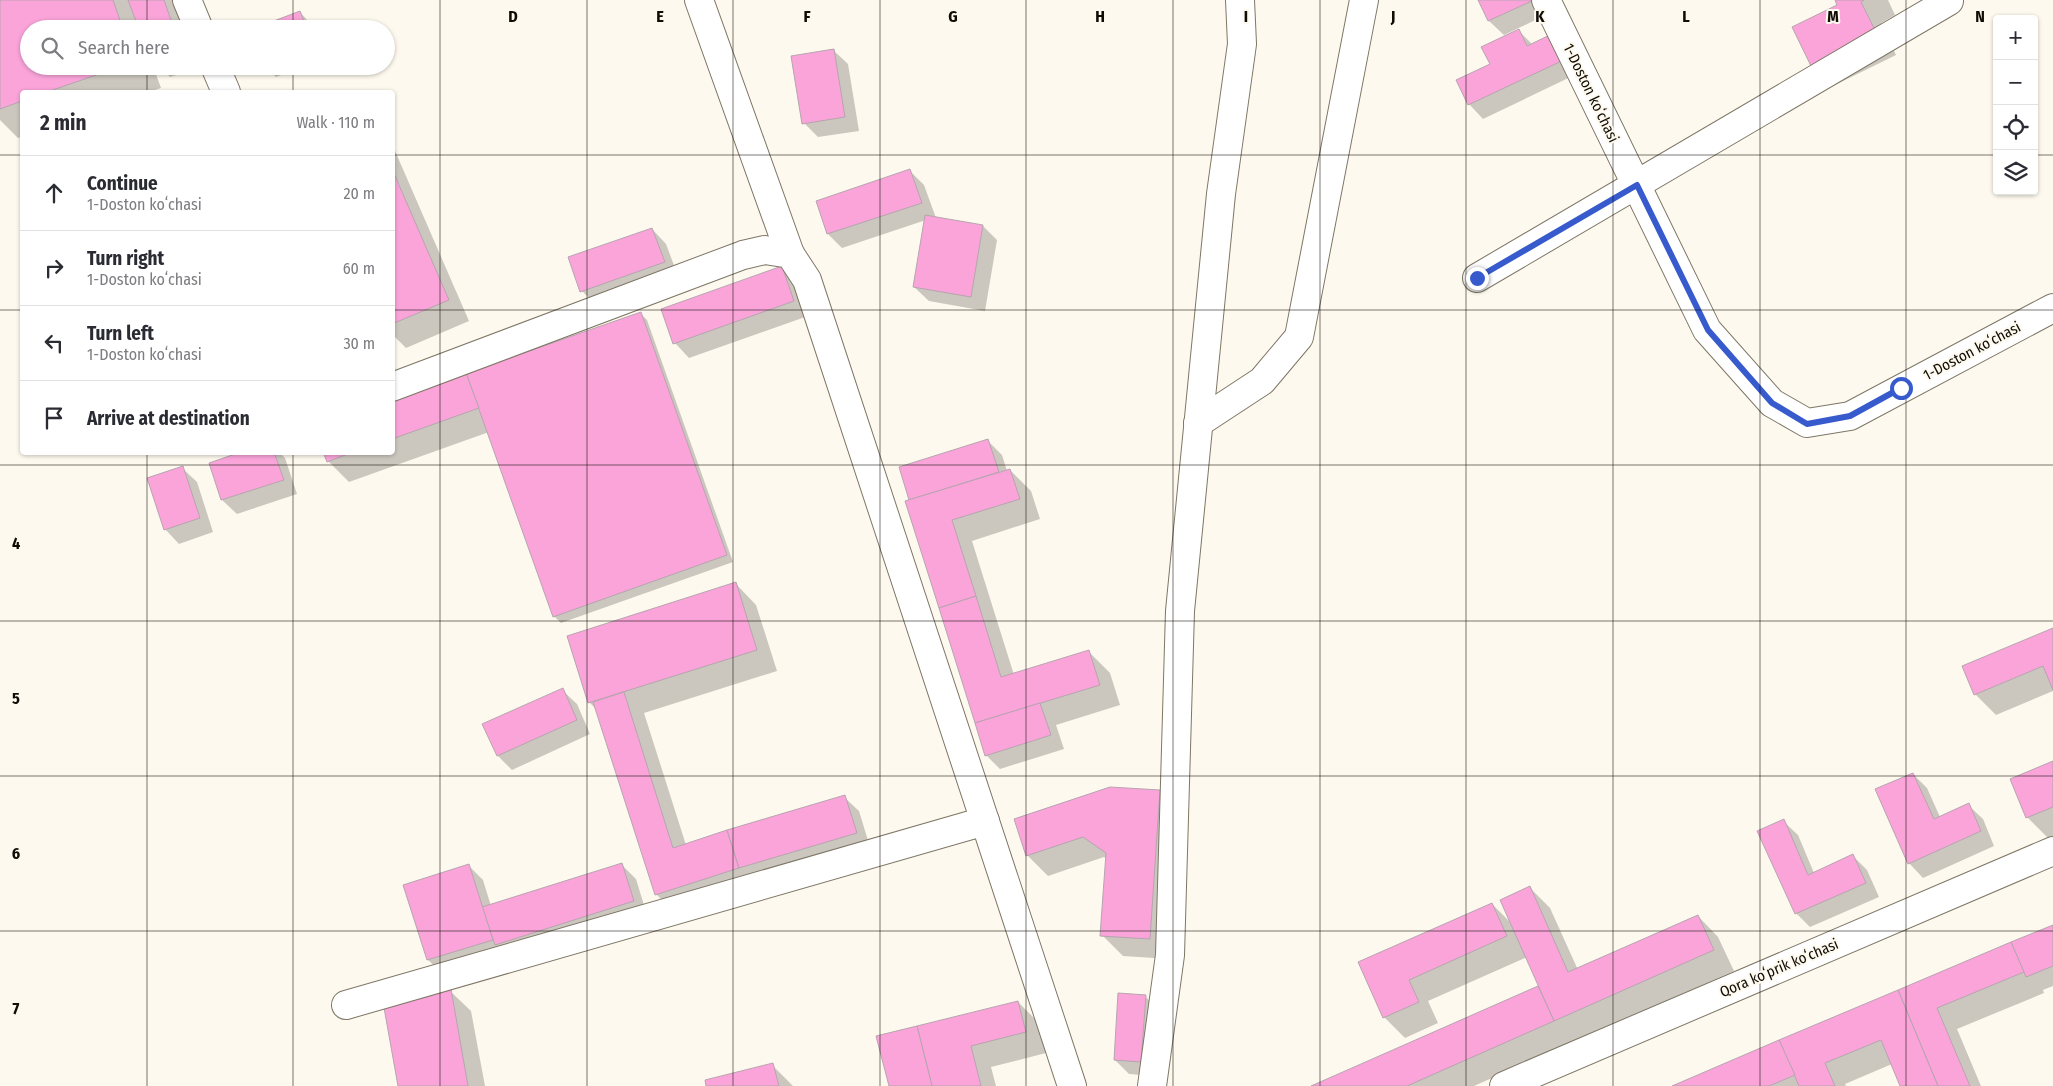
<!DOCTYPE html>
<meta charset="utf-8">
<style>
:root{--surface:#fff;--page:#f2f2f3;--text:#2b2b33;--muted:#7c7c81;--line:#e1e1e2}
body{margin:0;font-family:"Fira Sans Condensed",sans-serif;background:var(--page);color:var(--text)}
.controls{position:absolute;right:15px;top:15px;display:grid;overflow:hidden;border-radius:5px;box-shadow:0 1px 4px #0004}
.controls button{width:45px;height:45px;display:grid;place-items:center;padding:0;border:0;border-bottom:1px solid var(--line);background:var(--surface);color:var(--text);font:25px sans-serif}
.stop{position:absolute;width:15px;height:15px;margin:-11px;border:4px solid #375bcc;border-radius:50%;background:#fff}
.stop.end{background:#375bcc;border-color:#fff;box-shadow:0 1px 5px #0008}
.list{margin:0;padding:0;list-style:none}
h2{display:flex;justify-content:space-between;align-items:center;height:65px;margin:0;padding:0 20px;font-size:21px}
h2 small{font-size:16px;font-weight:400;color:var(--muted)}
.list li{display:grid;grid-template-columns:32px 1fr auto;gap:15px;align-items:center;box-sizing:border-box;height:75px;padding:0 20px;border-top:1px solid var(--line)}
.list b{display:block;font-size:19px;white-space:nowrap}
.list p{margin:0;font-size:16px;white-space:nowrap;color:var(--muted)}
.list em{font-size:16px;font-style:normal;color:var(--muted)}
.icon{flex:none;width:28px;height:28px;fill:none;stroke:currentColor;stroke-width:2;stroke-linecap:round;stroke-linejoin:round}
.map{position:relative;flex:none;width:2053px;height:1086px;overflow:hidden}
.search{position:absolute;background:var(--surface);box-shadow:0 1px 4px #0004;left:20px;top:20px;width:375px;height:55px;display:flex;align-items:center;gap:12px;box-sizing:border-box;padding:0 18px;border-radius:28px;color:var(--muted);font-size:19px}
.panel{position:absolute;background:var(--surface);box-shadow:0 1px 4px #0004;left:20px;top:90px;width:375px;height:365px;border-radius:5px}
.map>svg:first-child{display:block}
</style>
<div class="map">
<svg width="2053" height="1086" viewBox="0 0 2053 1086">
<rect width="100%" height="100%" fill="#fef9ee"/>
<g fill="#0003">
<path d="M0 0H176L186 29H29V66H153L161 88 149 92H22V137L18 138 0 120Z"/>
<path d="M1479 0H1546L1552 12 1504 35 1489 21Z"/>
<path d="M1836 0H1888L1895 15 1881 23 1896 55 1833 86 1812 65 1839 5Z"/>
<path d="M300 12 315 29H256Z"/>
<path d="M1519 31 1533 45 1581 72 1483 119 1469 104 1491 64Z"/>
<path d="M833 50 848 64 859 131 818 137 804 123Z"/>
<path d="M160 66H200V67L170 77Z"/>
<path d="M265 66H304L276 77Z"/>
<path d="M392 144 469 321 406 348 392 334Z"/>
<path d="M910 171 924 185 936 218 983 226 997 240 985 311 929 301 914 287 926 220 842 248 828 234 817 202Z"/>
<path d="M652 229 666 244 678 276 596 305 582 291Z"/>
<path d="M782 268 796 282 808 316 689 358 675 343Z"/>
<path d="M640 313 647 320 733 562 561 623 554 616 489 432 349 482 328 461 325 452H392V400Z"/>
<path d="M988 441 1002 455 1007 471 1010 470 1031 491 1040 519 972 541 1014 675 1089 652 1110 673 1120 705 1056 725 1064 749 1000 769 986 755 907 502Z"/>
<path d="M245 452H279L285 458 297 494 237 514 222 500 210 464Z"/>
<path d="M182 468 197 482 213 532 179 544 165 529Z"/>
<path d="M736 584 756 605 777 671 644 713 686 845 844 797 859 811 870 847 677 915 656 894 597 710 589 702Z"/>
<path d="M2053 629V691L1996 715 1975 694Z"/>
<path d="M562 690 577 704 590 734 512 770 498 756Z"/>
<path d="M2053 762V836L2048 838 2028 818 2011 779Z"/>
<path d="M1913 774 1927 788 1940 817 1968 805 1983 819 1994 846 1923 878 1909 863Z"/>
<path d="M1159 791 1180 812 1170 959 1123 956 1102 935 1107 859 1104 857 1048 876 1027 855Z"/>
<path d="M1783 821 1798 835 1814 873 1853 856 1867 870 1879 897 1810 927 1796 913Z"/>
<path d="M468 865 483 880 491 906 622 865 636 879 647 915 443 974 428 960 405 886Z"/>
<path d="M1529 887 1550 908 1578 970 1698 916 1718 937 1734 971 1474 1086H1315L1540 986 1527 957 1428 1001 1438 1023 1405 1038 1384 1017 1360 963 1492 904 1511 923Z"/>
<path d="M2053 926V986L2043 990 2044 993 1957 1029 1981 1086H1901L1892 1064 1845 1084 1846 1086H1675Z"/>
<path d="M450 991 471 1011 485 1086H400Z"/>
<path d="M1145 996 1159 1011 1155 1076 1129 1074 1115 1060Z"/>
<path d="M1018 1002 1039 1023 1046 1053 991 1067 996 1086H890Z"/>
<path d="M772 1065 793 1086H708Z"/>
</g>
<g fill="#faa4da" stroke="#b7a4af">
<path d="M0 0H113L123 29H29V66H122L47 92H22V101L0 109Z"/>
<path d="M128 0H164L174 29H139Z"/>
<path d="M1478 0H1534L1488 21Z"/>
<path d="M1835 0H1864L1861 2 1877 34 1811 66 1792 27 1837 5Z"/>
<path d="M300 11 307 29H253Z"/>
<path d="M1519 29 1527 46 1556 32 1568 58 1468 105 1456 80 1490 64 1481 47Z"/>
<path d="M834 49 845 117 802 124 791 56Z"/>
<path d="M392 169 449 300 392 324Z"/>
<path d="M910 169 922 203 827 234 816 201Z"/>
<path d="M925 215 983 225 971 297 913 287Z"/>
<path d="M652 228 665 262 580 292 568 257Z"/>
<path d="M782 266 794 301 673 344 661 309Z"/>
<path d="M641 312 727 555 553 617 466 373Z"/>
<path d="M466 373 479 408 392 439V399Z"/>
<path d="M988 439 999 472 909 500 899 467Z"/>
<path d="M241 452H274L284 480 221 500 209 463Z"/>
<path d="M323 452H353L327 462Z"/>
<path d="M183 466 200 518 164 530 147 478Z"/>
<path d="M1010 469 1020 499 952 520 976 596 939 608 905 501Z"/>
<path d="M736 582 757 650 588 703 567 636Z"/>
<path d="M976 596 1001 677 1089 650 1100 685 975 723 939 608Z"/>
<path d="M2053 628V690L2043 666 1974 695 1962 666Z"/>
<path d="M563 688 577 720 497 756 482 724Z"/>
<path d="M624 692 673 848 727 830 739 868 655 895 593 702Z"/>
<path d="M1040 703 1051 735 985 756 975 723Z"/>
<path d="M2053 761V807L2026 818 2010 779Z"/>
<path d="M1913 773 1934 819 1969 803 1981 831 1908 864 1875 789Z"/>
<path d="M1110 787 1160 790 1150 939 1100 936 1106 853 1083 837 1026 856 1014 819Z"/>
<path d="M845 795 857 833 739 868 727 830Z"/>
<path d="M1784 819 1808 875 1853 854 1866 883 1795 914 1757 831Z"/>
<path d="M622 863 634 901 495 945 482 907Z"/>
<path d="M469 864 493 940 427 960 403 885Z"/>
<path d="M1530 886 1568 972 1698 915 1714 950 1554 1021 1500 900Z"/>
<path d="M1492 903 1507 936 1409 980 1419 1002 1383 1018 1358 962Z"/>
<path d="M2053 925V966L2026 977 2011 942Z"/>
<path d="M2011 942 2024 972 1937 1008 1970 1086H1938L1898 990Z"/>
<path d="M1538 986 1554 1021 1407 1086H1311Z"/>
<path d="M451 989 468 1086H398L383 1002Z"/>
<path d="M1898 990 1938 1086H1900L1881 1040 1825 1063 1835 1086H1799L1779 1040Z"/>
<path d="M1118 993 1146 995 1141 1062 1114 1060Z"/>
<path d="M1018 1001 1026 1032 971 1046 981 1086H932L917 1026Z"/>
<path d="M917 1026 932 1086H889L876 1036Z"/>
<path d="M1779 1040 1795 1075 1769 1086H1672Z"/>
<path d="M773 1063 779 1086H706L705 1080Z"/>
</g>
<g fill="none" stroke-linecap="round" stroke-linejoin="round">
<g stroke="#7e7766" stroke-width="30">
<g id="street">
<path d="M187 0 199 29"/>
<path d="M699 0 790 254"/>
<path d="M1546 0 1707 330 1772 403 1807 423 1850 416 2053 308"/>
<path d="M215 66 226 92"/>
<path d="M1477 278 1949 1"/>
<path d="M392 387 743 255 765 250 790 254 807 280 1072 1086"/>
<path d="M1198 423 1262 381 1299 337 1364 0"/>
<path d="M346 1005 985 821"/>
<path d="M1152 1086 1170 955 1180 611 1221 194 1242 44 1240 0"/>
<path d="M1504 1086 2053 851"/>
</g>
</g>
<use href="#street" stroke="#fff" stroke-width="28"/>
</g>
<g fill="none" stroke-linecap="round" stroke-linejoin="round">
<path stroke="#375bcc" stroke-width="6" d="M1477 278 1637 185 1708 330 1772 403 1807 424 1850 416 1901 388"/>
</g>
<path fill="none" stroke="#0f0c06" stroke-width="1" stroke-opacity="0.55" d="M147 0V29M293 0V29M440 0V1086M587 0V1086M733 0V1086M880 0V1086M1026 0V1086M1173 0V1086M1320 0V1086M1466 0V1086M1613 0V1086M1760 0V1086M1906 0V1086M147 66V92M293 66V92M0 155H22M392 155H1997M2034 155H2053M0 310H22M392 310H2053M147 452V1086M293 452V1086M0 465H2053M0 621H2053M0 776H2053M0 931H2053"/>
<g text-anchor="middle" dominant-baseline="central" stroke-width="4" stroke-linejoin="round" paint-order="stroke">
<g font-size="15" fill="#0f0c06" stroke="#fef9ee">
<text transform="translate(1591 93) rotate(64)">1-Doston koʻchasi</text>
<text transform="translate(1972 351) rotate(-28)">1-Doston koʻchasi</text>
<text transform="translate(1779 968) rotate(-23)">Qora koʻprik koʻchasi</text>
</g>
</g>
<g font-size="16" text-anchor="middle" font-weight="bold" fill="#0f0c06" stroke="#fef9ee" stroke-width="4" stroke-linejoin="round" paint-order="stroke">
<text x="513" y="22">D</text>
<text x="660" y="22">E</text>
<text x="807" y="22">F</text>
<text x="953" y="22">G</text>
<text x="1100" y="22">H</text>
<text x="1246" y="22">I</text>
<text x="1393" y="22">J</text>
<text x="1540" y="22">K</text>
<text x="1686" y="22">L</text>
<text x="1833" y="22">M</text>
<text x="1980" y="22">N</text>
<text x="16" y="549">4</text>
<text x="16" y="704">5</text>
<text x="16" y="859">6</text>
<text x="16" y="1014">7</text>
</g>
</svg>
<div class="controls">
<button>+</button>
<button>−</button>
<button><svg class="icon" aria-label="locate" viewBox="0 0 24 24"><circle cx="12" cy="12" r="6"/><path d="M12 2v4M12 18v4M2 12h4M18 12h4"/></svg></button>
<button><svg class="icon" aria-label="layers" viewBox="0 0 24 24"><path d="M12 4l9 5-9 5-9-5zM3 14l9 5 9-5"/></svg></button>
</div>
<div class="stop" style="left:1901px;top:388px"></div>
<div class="stop end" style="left:1477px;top:278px"></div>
<div class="search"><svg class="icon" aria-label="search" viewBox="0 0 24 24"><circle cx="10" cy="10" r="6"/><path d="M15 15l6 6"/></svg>Search here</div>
<section class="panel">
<h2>2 min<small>Walk · 110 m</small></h2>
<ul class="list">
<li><svg class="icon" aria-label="ahead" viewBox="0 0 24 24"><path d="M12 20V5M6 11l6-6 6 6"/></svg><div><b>Continue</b><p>1-Doston koʻchasi</p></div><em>20 m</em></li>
<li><svg class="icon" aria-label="right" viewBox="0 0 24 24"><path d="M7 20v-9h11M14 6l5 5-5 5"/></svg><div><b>Turn right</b><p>1-Doston koʻchasi</p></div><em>60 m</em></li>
<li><svg class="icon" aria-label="left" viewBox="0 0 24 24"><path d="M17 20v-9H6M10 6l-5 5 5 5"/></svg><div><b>Turn left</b><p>1-Doston koʻchasi</p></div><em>30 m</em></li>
<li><svg class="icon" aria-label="arrive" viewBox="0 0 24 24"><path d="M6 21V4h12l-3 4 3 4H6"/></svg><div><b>Arrive at destination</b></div></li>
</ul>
</section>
</div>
